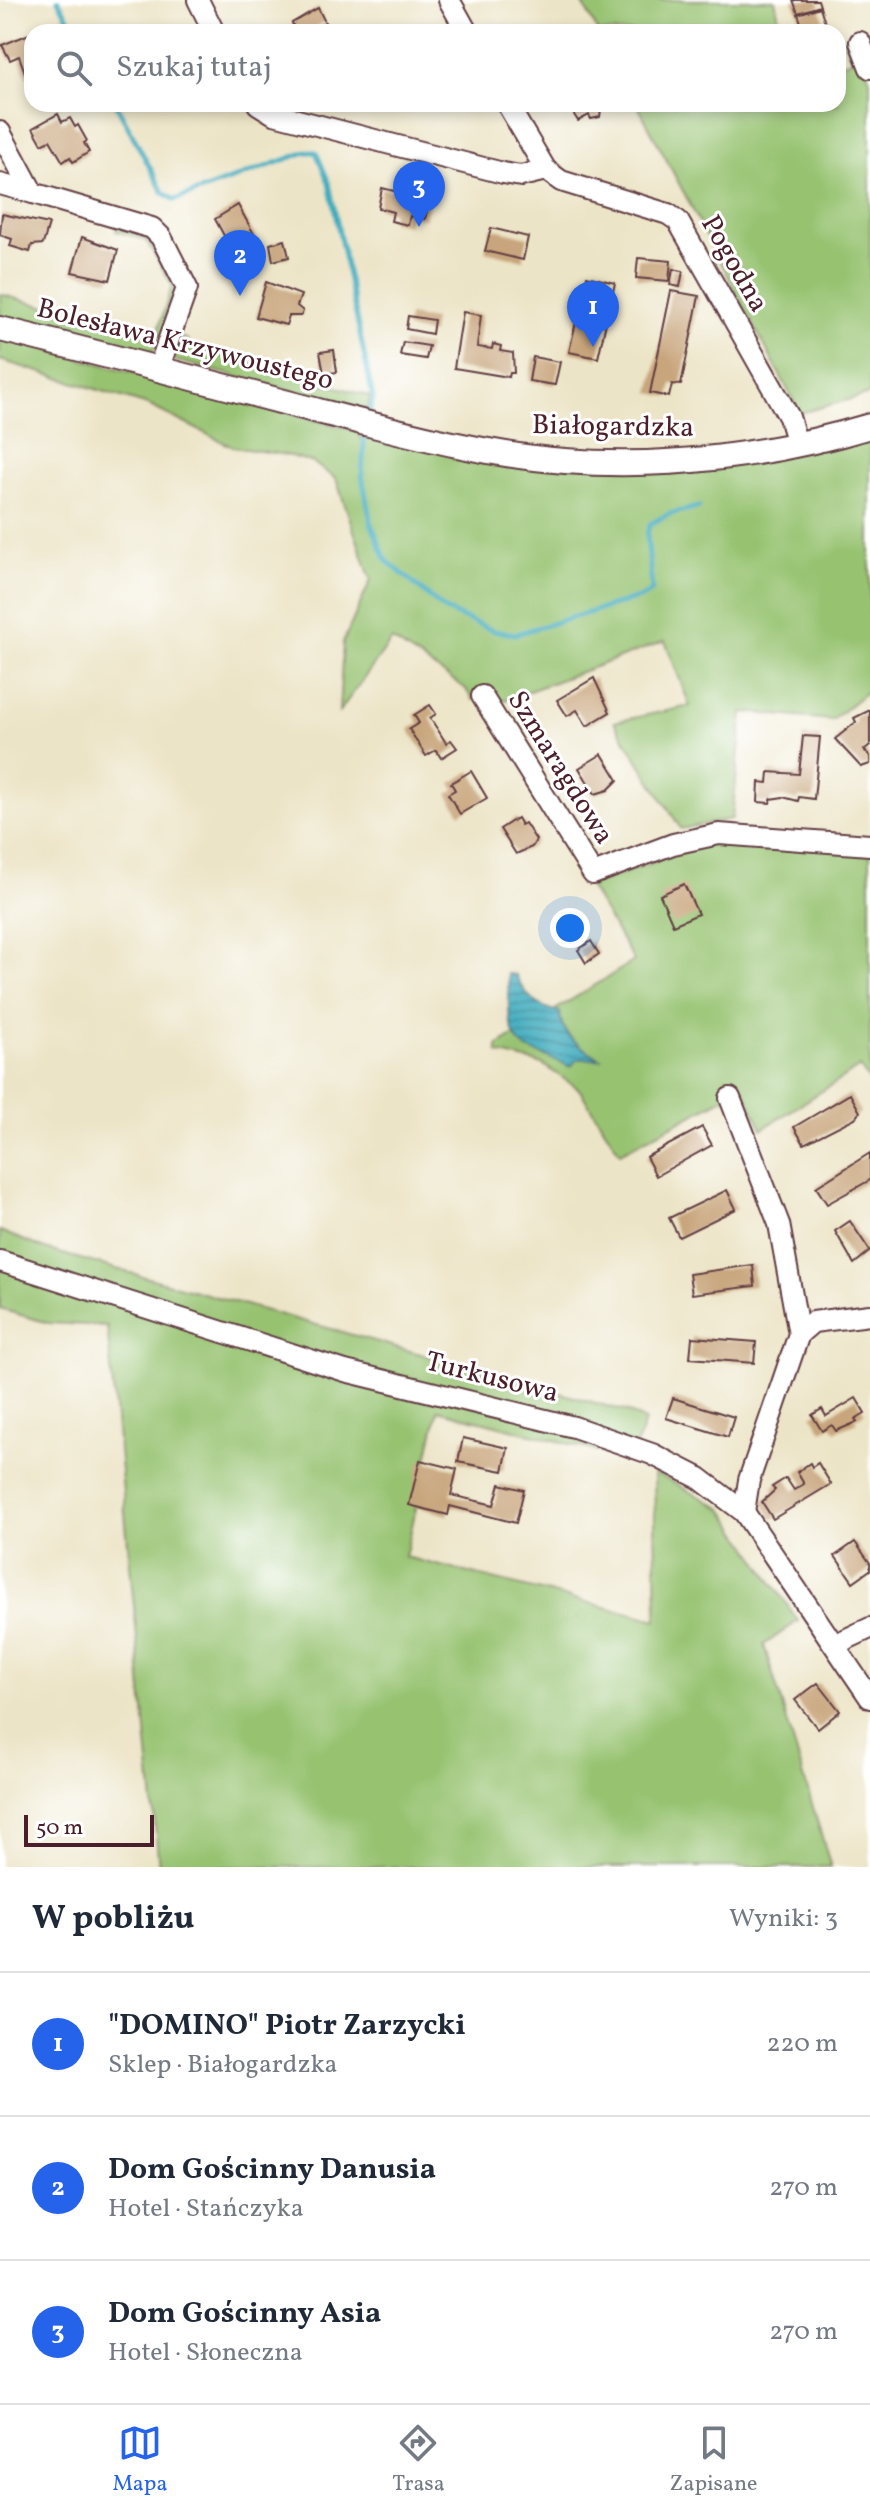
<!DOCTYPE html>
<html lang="pl">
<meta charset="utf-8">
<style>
:root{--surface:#fff;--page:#f6f6f7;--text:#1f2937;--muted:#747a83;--line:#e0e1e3;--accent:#2563eb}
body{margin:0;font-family:Vollkorn,serif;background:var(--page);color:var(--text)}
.scale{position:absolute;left:24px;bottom:20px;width:130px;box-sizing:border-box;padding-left:8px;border:4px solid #4a1f2b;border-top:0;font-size:22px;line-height:28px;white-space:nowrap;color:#4a1f2b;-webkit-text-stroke:6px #fff;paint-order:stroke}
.you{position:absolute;left:570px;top:928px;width:28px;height:28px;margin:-20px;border:6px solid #fff;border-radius:50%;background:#1a73e8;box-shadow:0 0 0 12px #1a73e833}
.badge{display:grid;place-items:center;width:52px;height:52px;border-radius:50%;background:var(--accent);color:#fff;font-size:26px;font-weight:700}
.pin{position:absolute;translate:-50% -66px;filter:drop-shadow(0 2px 4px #0008)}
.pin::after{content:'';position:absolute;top:42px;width:28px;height:24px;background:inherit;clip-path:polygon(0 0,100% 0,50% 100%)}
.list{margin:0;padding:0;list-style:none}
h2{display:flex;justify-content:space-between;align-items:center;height:104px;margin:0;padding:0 32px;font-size:34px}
h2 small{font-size:26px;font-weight:400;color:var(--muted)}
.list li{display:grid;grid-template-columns:52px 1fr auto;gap:24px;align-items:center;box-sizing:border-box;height:144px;padding:0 32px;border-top:2px solid var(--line)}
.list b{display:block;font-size:30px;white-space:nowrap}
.list p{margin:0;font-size:26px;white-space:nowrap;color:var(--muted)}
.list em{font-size:26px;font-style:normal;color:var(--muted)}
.icon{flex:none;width:44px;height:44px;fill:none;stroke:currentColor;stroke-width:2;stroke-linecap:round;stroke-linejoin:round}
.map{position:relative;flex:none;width:870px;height:1867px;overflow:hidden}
.search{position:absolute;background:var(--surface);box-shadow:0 4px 12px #0003;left:24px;right:24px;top:24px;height:88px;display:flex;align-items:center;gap:20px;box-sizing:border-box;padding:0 28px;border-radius:24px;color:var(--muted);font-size:30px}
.sheet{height:536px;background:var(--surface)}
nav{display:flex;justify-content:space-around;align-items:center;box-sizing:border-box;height:112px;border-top:2px solid var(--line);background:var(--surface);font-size:22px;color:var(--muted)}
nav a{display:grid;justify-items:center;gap:4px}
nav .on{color:var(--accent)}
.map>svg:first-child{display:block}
</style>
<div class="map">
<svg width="870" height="1867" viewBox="0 0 870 1867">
<defs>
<pattern id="water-rules" width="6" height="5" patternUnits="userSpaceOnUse" patternTransform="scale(2)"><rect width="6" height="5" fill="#3facbe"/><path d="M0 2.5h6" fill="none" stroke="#378b9b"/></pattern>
</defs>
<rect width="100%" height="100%" fill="#fff"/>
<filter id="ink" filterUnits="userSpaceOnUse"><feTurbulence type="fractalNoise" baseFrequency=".0125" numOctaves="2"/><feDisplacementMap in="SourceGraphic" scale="16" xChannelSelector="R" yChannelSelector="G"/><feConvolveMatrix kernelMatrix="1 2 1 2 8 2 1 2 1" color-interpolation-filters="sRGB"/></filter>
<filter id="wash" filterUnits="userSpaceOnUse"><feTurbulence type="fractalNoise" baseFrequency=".006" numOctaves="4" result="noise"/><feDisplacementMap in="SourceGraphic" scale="32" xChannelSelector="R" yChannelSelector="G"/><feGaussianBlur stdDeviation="1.8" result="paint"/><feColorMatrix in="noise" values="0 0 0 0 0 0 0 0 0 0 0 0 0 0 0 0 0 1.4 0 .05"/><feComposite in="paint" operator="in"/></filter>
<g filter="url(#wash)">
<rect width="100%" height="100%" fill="#ece4c6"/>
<g fill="#97c371" stroke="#70714e" stroke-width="2">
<path d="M581 0H775L782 32H598Z"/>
<path d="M853 36 870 79V394L800 413 637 104H838V65L851 60 843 39Z"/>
<path d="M119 226 152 239 179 286 156 349 146 354 11 317 5 339 361 432 360 438 364 439 366 434 542 467 870 435V689L832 720 743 712 732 819 681 829 614 722 690 706 665 641 494 704 486 692 473 700 465 688 392 640 339 712 343 642 371 580 336 479 312 462 287 455 233 447 148 405 0 360V294L156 337 172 285 146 240 116 231Z"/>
<path d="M183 338 188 340 187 346 370 396 367 410 359 408 173 360 171 356 179 339Z"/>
<path d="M711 841 870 850V1082L860 1067 762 1129 743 1088 620 1153 579 1089 542 1064 498 1053 497 1046 634 961 589 886Z"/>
<path d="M0 1231 45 1249 628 1412 645 1421 631 1460 438 1410 405 1557 657 1620 654 1472 723 1509 798 1621 764 1645 831 1867H159L107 1326 48 1323 0 1309Z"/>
</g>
<path fill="url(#water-rules)" stroke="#446674" stroke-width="2" d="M508 974 516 975C524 996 538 1008 560 1012 560 1037 582 1047 601 1059H577L571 1067C559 1060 531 1052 524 1047 504 1032 510 997 508 974Z"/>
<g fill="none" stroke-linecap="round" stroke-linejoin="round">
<g stroke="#3facbe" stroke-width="5">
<path d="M58 0 76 32"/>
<path d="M116 104 163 192 175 200 306 152H316L329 183 373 398 369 415"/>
<path d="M365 429 362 475 371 523 386 560 445 610 494 631 516 634 642 597 652 591 647 534 650 524 669 514 699 507"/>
</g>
</g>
<g id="blocks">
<g fill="#c8a57c">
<path d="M793 0H818L820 6 798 13Z"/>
<path d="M820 7 828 32H804L798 14Z"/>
<path d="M318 8 325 22 308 32H296L292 23Z"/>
<path d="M32 33V75L27 78 19 56 10 60 2 45Z"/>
<path d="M573 104H609L601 109 600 117 591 119 589 115 578 121 571 110 575 108Z"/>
<path d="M58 114 62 122 70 118 75 127 78 125 87 141 84 143 89 152 73 162 70 157 63 162 50 140 42 144 33 128Z"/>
<path d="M399 187 430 199 425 219 410 216 408 225 391 221 393 212 378 208 382 188 398 192Z"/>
<path d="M238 205 259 243 235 256 215 219Z"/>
<path d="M2 214 49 224 43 244 32 245 30 252 10 246 12 239 0 235Z"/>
<path d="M491 228 528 237 523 260 485 251Z"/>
<path d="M82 237 118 250 110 280 72 272Z"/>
<path d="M285 240 289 257 273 261 270 244Z"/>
<path d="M638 258 671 261 669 281 636 278Z"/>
<path d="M673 269 683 271 680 287 670 285Z"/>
<path d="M587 276 615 283 598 358 569 352Z"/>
<path d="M266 282 301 295 297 306 303 311 301 316H289L286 325 256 317Z"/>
<path d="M671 291 699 296 681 385 672 384 669 397 650 393Z"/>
<path d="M463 312 481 315 477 347 492 349 493 344 501 346 500 351 513 353 514 373H510L509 377 454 368Z"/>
<path d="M408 316 434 320 432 334 406 329Z"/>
<path d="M403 342 429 346 426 359 400 355Z"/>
<path d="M334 350 337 372 324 374 320 352Z"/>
<path d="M533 357 560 362 555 385 529 381Z"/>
<path d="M594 678 610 712 587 726 577 710 567 716 557 700Z"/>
<path d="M430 705 436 714 430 718 438 730 446 743 451 740 457 748 441 758 436 750 426 756 409 729 419 723 414 715Z"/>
<path d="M870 710V745L864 750 870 756V764L861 767 835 739 856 722 854 718Z"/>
<path d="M803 736 820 737 814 799 799 797 798 801 783 797 771 799 770 803 758 802 759 782 768 783 769 772 799 774Z"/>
<path d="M602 754 618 780 608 790 595 794 579 768Z"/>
<path d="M471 771 487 798 460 814 448 794 455 790 451 783Z"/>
<path d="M517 818 521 825 525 823 536 840 532 847 516 854 500 829Z"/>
<path d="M684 884 698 914 673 925 660 895Z"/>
<path d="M591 941 599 954 586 963 578 950Z"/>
<path d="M850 1094 860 1112 855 1118 804 1144 794 1127Z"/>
<path d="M702 1127 712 1145 656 1176 646 1157Z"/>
<path d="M870 1153V1180L827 1204 816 1187Z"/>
<path d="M727 1190 736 1209 679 1237 669 1218Z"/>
<path d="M850 1221 870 1251 854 1264 835 1231Z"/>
<path d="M753 1265 755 1286 692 1294 689 1274Z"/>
<path d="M692 1337 756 1342 754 1363 690 1358Z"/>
<path d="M673 1398 734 1417 728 1437 666 1418Z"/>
<path d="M856 1398 865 1413 855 1419 857 1422 836 1431 832 1425 822 1431 812 1415 822 1409 826 1416Z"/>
<path d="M463 1438 508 1448 503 1471 458 1462Z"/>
<path d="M420 1460 457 1469 451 1495 494 1505 500 1484 524 1490 516 1523 450 1506 448 1515 409 1505Z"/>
<path d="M810 1463 812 1467 818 1463 831 1484 773 1519 762 1502 775 1490 772 1487 786 1478 794 1490 804 1484 797 1472Z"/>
<path d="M855 1542 870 1563V1570L853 1582 835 1556Z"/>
<path d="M818 1683 840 1711 818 1729 795 1700Z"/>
</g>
</g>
</g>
<g filter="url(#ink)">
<use href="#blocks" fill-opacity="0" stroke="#623d42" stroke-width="2"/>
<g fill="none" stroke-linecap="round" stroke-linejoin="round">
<g stroke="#623d42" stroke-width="24">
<g id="minor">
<path d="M198 0 214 32"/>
<path d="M449 0 467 32"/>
<path d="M860 42 870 68"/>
<path d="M258 104 274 114 503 173 521 176 546 170"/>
<path d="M507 104 546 170 561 181 668 214 678 221 789 417 797 444"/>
<path d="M0 132 33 193 152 228 161 237 187 288 158 370"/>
<path d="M0 184 33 193"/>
<path d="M482 696 593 874 673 844 719 834 870 845"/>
<path d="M730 1098 779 1224 799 1334 749 1480 744 1512"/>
<path d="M0 1261 345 1371 574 1427 652 1454 699 1478 744 1512 870 1698"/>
<path d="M799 1334 813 1322 870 1315"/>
<path d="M836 1644 870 1628"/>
</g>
</g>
<g stroke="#623d42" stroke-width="28">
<path id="major" d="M0 329C108 355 215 384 322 412 402 432 482 455 565 461 667 469 773 455 870 426"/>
</g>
<use href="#minor" stroke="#fff" stroke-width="20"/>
<use href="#major" stroke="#fff" stroke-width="24"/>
</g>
</g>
<g text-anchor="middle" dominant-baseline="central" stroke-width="6" stroke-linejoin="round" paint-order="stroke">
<g font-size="28" fill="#4a1f2b" stroke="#fff">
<text transform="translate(734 264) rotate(60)">Pogodna</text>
<text transform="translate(185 345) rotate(14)">Bolesława Krzywoustego</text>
<text transform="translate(613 427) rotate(1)">Białogardzka</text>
<text transform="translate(560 768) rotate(58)">Szmaragdowa</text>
<text transform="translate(492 1378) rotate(14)">Turkusowa</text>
</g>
</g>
</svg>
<div class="scale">50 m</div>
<div class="you"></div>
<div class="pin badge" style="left:593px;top:347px">1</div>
<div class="pin badge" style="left:240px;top:296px">2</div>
<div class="pin badge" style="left:419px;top:227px">3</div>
<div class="search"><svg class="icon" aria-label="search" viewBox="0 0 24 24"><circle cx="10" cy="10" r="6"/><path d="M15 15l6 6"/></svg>Szukaj tutaj</div>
</div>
<section class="sheet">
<h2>W pobliżu<small>Wyniki: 3</small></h2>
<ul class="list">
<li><span class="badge">1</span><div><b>&quot;DOMINO&quot; Piotr Zarzycki</b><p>Sklep · Białogardzka</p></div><em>220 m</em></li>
<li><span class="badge">2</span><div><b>Dom Gościnny Danusia</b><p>Hotel · Stańczyka</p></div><em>270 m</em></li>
<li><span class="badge">3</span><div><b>Dom Gościnny Asia</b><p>Hotel · Słoneczna</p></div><em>270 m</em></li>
</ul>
</section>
<nav>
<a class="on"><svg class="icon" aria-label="map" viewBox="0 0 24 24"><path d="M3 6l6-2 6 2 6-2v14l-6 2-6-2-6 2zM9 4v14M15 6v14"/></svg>Mapa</a>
<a><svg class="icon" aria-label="directions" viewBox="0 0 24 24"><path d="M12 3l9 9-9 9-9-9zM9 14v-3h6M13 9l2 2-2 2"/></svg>Trasa</a>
<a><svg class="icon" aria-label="saved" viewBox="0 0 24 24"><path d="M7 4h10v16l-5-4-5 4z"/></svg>Zapisane</a>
</nav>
